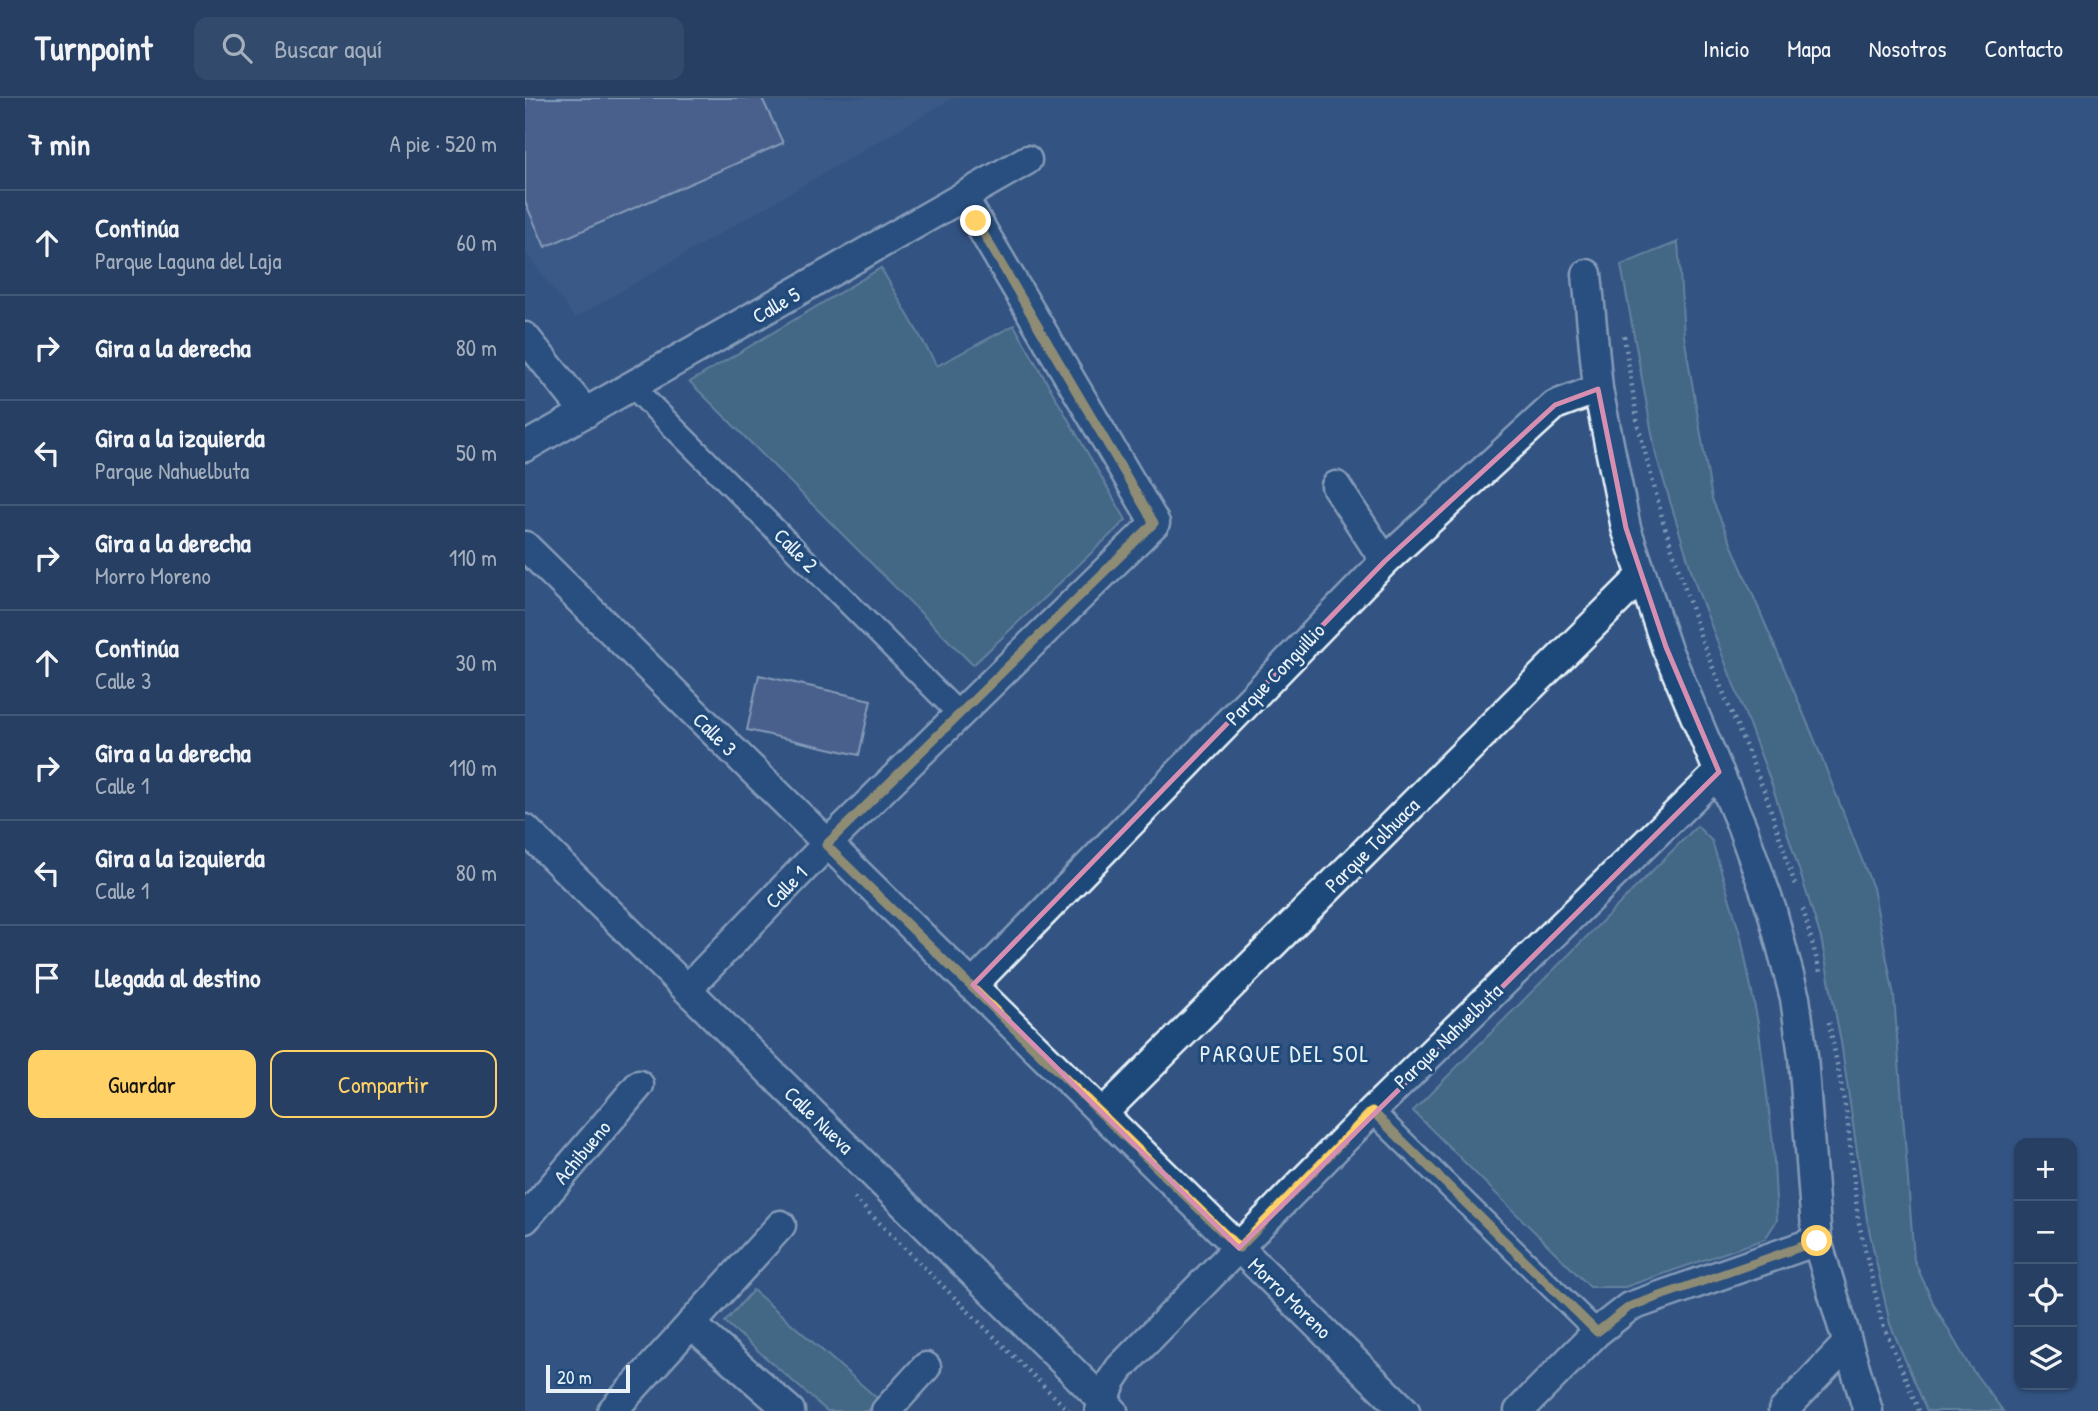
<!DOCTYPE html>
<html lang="es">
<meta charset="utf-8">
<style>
:root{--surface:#263f62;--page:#324a6b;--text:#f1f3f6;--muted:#a4afbe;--line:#425877;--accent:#ffd166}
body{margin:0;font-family:"Patrick Hand",sans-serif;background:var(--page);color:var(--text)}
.controls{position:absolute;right:21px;bottom:21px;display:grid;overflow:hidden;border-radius:14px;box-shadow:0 2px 5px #0004}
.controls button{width:63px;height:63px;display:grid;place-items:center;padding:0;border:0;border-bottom:2px solid var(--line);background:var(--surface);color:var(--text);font:35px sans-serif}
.scale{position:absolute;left:21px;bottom:18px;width:84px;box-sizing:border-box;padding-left:7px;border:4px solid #e8f1f8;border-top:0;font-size:19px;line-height:24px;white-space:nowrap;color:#e8f1f8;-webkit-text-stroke:5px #1f4a7a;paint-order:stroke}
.stop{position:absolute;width:21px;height:21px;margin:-16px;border:5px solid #ffd166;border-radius:50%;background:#fff}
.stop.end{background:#ffd166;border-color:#fff;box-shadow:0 2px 7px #0008}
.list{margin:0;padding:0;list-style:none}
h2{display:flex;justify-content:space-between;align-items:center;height:91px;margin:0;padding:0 28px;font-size:30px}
h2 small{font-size:23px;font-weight:400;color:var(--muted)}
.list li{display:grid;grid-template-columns:46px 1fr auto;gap:21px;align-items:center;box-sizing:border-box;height:105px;padding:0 28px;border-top:2px solid var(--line)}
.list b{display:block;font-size:26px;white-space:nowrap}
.list p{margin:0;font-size:23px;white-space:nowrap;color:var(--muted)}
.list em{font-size:23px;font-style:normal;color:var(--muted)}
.actions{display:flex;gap:14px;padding:21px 28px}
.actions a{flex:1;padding:16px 0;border:2px solid var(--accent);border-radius:14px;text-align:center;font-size:24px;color:var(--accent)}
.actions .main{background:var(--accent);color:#111}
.icon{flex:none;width:38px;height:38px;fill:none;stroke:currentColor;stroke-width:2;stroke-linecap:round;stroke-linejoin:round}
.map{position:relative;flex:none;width:1573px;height:1313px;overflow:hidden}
header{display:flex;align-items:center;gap:42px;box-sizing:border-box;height:98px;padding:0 35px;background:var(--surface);border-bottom:2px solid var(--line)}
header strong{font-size:33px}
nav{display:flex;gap:38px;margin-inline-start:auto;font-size:24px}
.search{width:490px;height:63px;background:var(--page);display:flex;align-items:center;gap:18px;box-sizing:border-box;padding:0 24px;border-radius:14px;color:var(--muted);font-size:26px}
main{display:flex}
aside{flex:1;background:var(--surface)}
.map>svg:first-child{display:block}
</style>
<header>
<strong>Turnpoint</strong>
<div class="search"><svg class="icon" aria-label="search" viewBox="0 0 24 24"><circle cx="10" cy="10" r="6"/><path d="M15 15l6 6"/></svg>Buscar aquí</div>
<nav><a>Inicio</a><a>Mapa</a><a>Nosotros</a><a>Contacto</a></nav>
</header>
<main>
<aside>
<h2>7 min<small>A pie · 520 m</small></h2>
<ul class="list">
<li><svg class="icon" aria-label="ahead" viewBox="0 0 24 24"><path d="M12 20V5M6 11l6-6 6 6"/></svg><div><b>Continúa</b><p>Parque Laguna del Laja</p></div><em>60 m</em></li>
<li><svg class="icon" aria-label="right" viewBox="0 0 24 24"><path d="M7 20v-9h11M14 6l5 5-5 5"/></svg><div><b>Gira a la derecha</b></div><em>80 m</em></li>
<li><svg class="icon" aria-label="left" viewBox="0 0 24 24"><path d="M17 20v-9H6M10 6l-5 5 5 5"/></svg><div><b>Gira a la izquierda</b><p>Parque Nahuelbuta</p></div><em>50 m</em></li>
<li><svg class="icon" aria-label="right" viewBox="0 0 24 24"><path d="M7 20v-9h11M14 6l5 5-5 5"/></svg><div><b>Gira a la derecha</b><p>Morro Moreno</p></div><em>110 m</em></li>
<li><svg class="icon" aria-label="ahead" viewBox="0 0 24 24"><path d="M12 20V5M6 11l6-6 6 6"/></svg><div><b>Continúa</b><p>Calle 3</p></div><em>30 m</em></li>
<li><svg class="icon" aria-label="right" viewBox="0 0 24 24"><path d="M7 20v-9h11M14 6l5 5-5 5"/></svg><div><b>Gira a la derecha</b><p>Calle 1</p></div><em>110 m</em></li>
<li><svg class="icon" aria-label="left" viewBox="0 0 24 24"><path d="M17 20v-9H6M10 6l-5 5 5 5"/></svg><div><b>Gira a la izquierda</b><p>Calle 1</p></div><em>80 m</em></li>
<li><svg class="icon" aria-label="arrive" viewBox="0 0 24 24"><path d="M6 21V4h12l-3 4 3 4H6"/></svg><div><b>Llegada al destino</b></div></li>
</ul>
<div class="actions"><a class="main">Guardar</a><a>Compartir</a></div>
</aside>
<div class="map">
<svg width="1573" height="1313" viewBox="0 0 1573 1313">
<rect width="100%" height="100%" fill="#335483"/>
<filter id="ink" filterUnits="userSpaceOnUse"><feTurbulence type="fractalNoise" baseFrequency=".0143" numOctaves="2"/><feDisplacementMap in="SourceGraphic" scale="14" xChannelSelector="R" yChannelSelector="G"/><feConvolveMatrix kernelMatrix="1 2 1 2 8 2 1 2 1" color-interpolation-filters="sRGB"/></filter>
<g filter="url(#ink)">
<path fill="#455f8c" d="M0 0H428L50 220 0 154Z"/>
<g fill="#578188" stroke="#a0b9c0" stroke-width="2">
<path d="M1153 144 1159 238 1187 401 1288 638 1348 790 1369 898 1389 1162 1409 1207 1443 1266 1478 1313H1402L1365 1226 1342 1122 1316 944 1296 840 1246 684 1171 488 1131 357 1096 167Z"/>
<path d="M356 170 412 268 489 227 601 422 448 567 165 284Z"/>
<path d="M1172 728 1187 743 1216 839 1233 925 1248 1045 1252 1122 1240 1141 1100 1189H1065L888 1013Z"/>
<path d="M228 1192 353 1301 343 1313H302L200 1224Z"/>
</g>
<g fill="#657099" stroke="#e8f1f8" stroke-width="2">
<path d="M0 0H237L258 45 20 149 0 104Z"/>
<path d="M234 577 346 602 334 657 222 632Z"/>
</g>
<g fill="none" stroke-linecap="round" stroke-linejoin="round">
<g stroke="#e8f1f8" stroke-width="26">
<g id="pedestrian">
<path d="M107 288 434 616"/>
<path d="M847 1013 1072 1234"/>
</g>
</g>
<g stroke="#e8f1f8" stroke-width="33">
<g id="minor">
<path d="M1062 176 1073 291 1101 430 1141 549 1217 729 1247 813 1270 900 1278 958 1292 1143 1343 1313"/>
<path d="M0 239 61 315"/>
<path d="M0 349 502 62"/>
<path d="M811 388 860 463"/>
<path d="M0 448 880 1313"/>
<path d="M0 731 588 1313"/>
<path d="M448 887 860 463 1030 307 1073 291"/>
<path d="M163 890 301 747 630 425 438 99"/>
<path d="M577 1016 1117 478"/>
<path d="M0 1121 114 987"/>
<path d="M166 1226 265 1313"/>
<path d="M87 1313 256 1127"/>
<path d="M361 1313 401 1269"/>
<path d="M575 1313 587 1282 595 1270 847 1013 1194 674"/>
<path d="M994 1313 1072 1234 1104 1209 1292 1143"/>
<path d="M1258 1313 1322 1246"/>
</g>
</g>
<g stroke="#e8f1f8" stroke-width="4.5" stroke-dasharray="2 5" stroke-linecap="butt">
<path d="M1099 238 1113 327 1138 423 1178 546 1241 697 1271 790"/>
<path d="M1278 811 1296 877"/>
<path d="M1304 924 1322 1018 1333 1121 1357 1224 1394 1313"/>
<path d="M329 1100 544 1313"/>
</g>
<use href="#pedestrian" stroke="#1f4a7a" stroke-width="21"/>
<use href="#minor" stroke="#1f4a7a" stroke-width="28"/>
</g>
</g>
<g fill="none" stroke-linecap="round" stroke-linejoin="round" filter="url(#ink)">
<path stroke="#ffd166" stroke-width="9" d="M451 123 629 425 301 747 714 1150 847 1013 1072 1234 1104 1209 1292 1143"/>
</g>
<path d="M0 0H1573V1313H0ZM1073 291 1101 430 1141 549 1194 674 714 1150 448 887 860 463 1030 307Z" fill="#335483" fill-opacity=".55" fill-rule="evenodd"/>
<path fill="none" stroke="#d78fb1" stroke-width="5" stroke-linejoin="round" d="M1073 291 1101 430 1141 549 1194 674 714 1150 448 887 860 463 1030 307Z"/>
<g text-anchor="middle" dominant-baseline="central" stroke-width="6" stroke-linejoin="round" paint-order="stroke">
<g font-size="21" fill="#e8f1f8" stroke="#1f4a7a">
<text transform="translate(251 207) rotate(-30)">Calle 5</text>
<text transform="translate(271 452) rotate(45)">Calle 2</text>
<text transform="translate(750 576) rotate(-46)">Parque Conguillio</text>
<text transform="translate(190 636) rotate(45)">Calle 3</text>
<text transform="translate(847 747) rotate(-45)">Parque Tolhuaca</text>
<text transform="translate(261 789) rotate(-46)">Calle 1</text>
<text transform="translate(923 938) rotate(-44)">Parque Nahuelbuta</text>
<text transform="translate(294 1022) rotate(44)">Calle Nueva</text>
<text transform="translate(57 1054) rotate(-50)">Achibueno</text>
<text transform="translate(765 1200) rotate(44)">Morro Moreno</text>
</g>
<g font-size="23" letter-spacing="2" fill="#e8f1f8" stroke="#1f4a7a">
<text x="760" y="955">PARQUE DEL SOL</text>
</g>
</g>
</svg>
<div class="controls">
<button>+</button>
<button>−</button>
<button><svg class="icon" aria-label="locate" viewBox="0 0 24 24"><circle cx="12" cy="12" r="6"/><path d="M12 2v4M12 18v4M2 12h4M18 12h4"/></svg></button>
<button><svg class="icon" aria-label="layers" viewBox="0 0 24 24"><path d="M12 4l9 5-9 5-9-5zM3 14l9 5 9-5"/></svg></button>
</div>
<div class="scale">20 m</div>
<div class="stop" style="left:1292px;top:1143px"></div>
<div class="stop end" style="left:451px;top:123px"></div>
</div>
</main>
